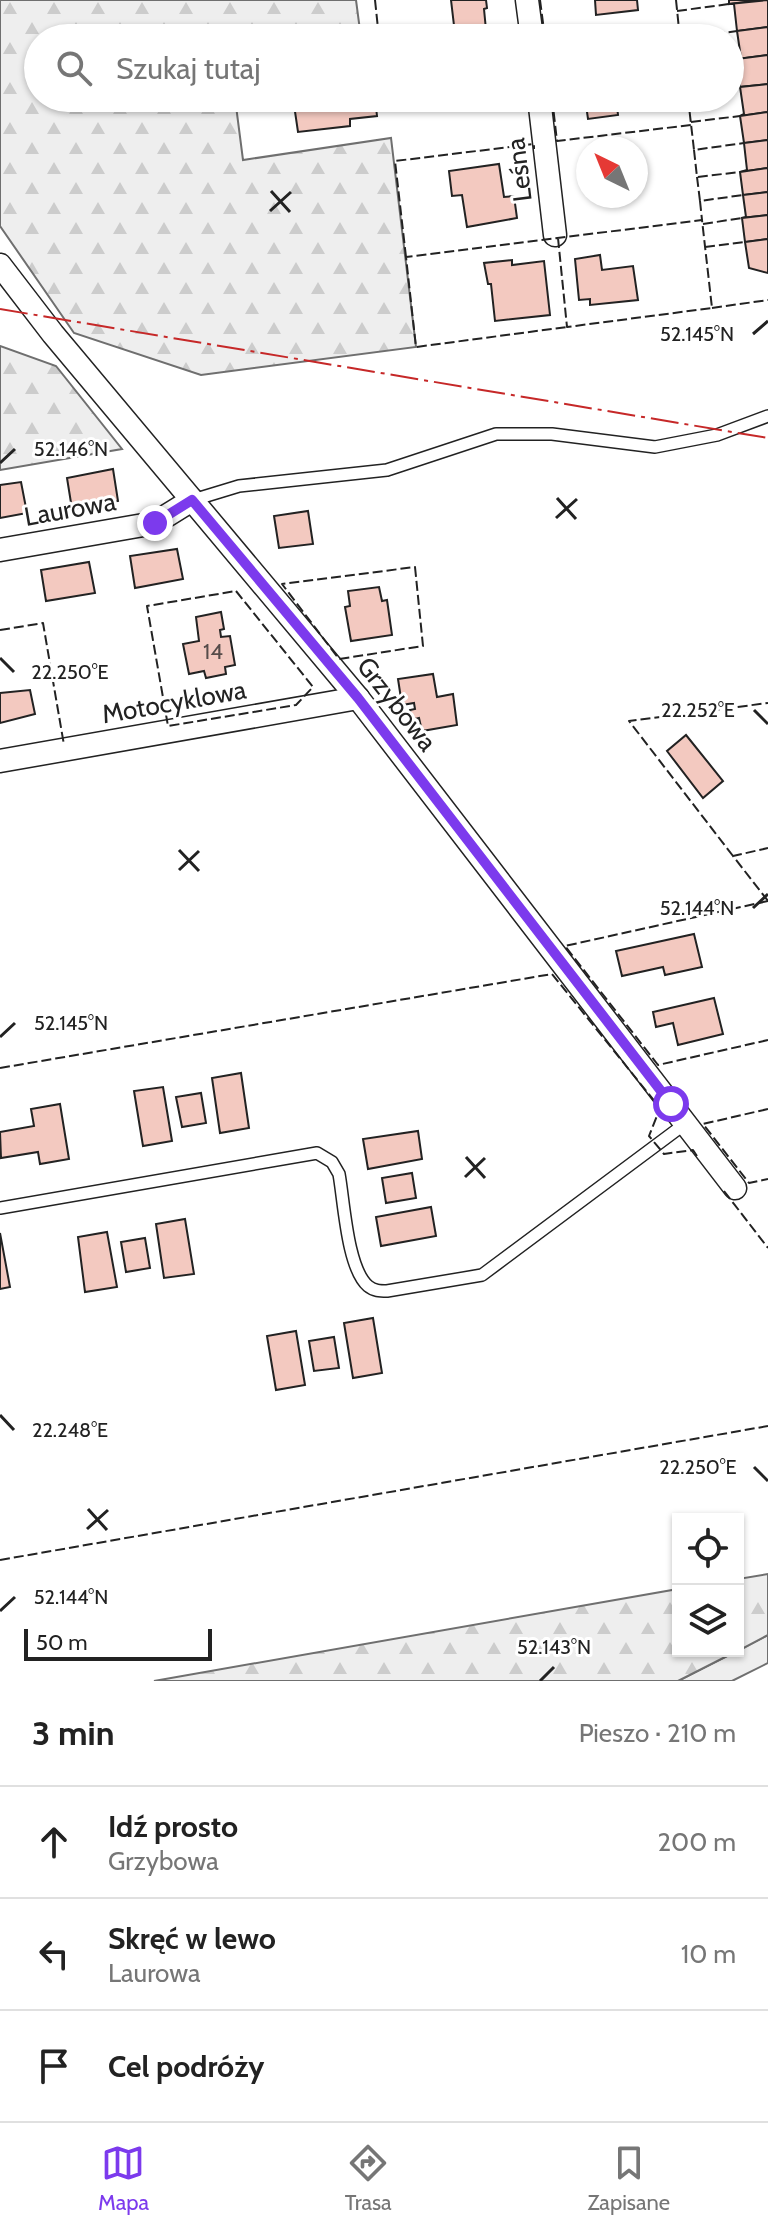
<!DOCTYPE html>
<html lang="pl">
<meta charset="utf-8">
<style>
:root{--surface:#fff;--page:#f2f2f2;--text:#222;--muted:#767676;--line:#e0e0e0;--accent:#7c3aed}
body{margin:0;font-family:Cabin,sans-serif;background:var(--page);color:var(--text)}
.controls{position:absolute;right:24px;bottom:24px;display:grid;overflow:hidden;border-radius:0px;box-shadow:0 2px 6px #0004}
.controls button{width:72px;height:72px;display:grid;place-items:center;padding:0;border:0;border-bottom:2px solid var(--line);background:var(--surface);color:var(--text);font:40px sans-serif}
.compass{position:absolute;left:576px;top:136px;width:72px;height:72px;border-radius:50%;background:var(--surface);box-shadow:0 2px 6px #0004;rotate:317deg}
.scale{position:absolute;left:24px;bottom:20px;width:188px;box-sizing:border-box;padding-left:8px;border:4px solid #222;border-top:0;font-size:22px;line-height:28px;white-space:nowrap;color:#222;-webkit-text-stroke:6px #fff;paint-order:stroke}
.stop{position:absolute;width:24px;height:24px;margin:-18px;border:6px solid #7c3aed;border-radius:50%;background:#fff}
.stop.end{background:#7c3aed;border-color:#fff;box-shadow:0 2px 8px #0008}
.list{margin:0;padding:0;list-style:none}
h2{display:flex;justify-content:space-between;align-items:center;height:104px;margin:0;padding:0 32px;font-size:34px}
h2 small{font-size:26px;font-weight:400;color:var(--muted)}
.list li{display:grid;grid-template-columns:52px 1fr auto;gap:24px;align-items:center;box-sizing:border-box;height:112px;padding:0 32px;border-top:2px solid var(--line)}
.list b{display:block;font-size:30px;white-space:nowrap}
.list p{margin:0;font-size:26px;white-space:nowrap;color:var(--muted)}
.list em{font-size:26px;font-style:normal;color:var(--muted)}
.icon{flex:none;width:44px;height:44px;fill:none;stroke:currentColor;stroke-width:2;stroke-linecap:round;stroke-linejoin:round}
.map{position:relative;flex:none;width:768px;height:1681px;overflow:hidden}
.search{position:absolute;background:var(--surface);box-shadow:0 2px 6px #0004;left:24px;right:24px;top:24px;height:88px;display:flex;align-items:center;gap:20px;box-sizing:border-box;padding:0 28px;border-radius:44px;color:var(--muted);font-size:30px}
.sheet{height:440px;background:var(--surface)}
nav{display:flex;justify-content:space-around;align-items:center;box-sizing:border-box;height:112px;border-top:2px solid var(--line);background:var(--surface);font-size:22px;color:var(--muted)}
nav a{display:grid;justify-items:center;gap:4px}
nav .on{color:var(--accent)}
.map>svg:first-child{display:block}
</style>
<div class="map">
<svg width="768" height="1681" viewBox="0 0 768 1681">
<defs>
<pattern id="forest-firs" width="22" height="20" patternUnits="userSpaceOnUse" patternTransform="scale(2)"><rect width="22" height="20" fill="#eee"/><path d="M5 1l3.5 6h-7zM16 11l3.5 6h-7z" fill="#ccc"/></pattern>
</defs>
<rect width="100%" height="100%" fill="#fff"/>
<path fill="#eee" stroke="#6f6f6f" stroke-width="2" d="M768 1635V1663L732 1681H678Z"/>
<g fill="url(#forest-firs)" stroke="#6f6f6f" stroke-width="2">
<path d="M0 0H356L361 38H38V98H235L243 160 391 138 416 347 201 375 74 333 0 226Z"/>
<path d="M0 346 56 366 122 449 0 470Z"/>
<path d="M768 1574V1635L738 1651V1579Z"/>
<path d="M678 1589V1651H737L678 1681H154Z"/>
</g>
<g fill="#f3c9c0" stroke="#222" stroke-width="2">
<path d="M451 0H486L487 8 484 9 486 30 455 34Z"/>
<path d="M595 0H637L638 10 596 15Z"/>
<path d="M729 0H761L729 4Z"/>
<path d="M768 0V27L737 31 734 4H729Z"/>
<path d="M768 27V55L737 59 741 58 737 31Z"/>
<path d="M768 55V84L740 87 737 59Z"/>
<path d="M768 84V112L740 116 744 114 740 87Z"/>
<path d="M293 98H375L377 116 350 119V126L298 132Z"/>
<path d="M585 98H616L618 115 588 119Z"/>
<path d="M768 112V140L744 143 740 116Z"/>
<path d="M768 140V168L740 172 747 170 744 143Z"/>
<path d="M499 164 504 197 514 196 517 218 467 227 462 195 452 196 449 171Z"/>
<path d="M768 168V192L743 195 740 172Z"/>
<path d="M768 192V215L742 218 746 217 743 195Z"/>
<path d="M768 215V239L745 242 742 218Z"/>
<path d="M768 239V273L749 268 745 242Z"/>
<path d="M600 255 602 270 633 266 638 300 590 305V299L579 300 575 259Z"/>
<path d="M512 260V265L544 261 550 315 495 321 491 284H488L484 263Z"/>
<path d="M113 469 118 501 72 509 67 478Z"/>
<path d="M21 482 27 513 0 518V485Z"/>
<path d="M308 511 313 544 279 548 274 516Z"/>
<path d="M177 549 183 579 135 588 130 556Z"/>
<path d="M89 562 95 593 46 601 41 570Z"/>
<path d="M379 587 382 601 387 600 392 635 351 641 345 607 350 606 348 591Z"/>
<path d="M221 612 224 629 220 630 221 637 230 636 235 665 225 667 226 674 206 678 204 671 189 674 183 644 199 641 196 617Z"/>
<path d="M433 674 437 697 453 694 457 725 422 731 419 718 411 720 410 710 415 709 414 703 402 705 398 679Z"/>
<path d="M30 690 35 714 0 723V693Z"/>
<path d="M686 735 723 781 703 798 667 751Z"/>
<path d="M694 934 702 967 665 975 663 967 622 976 616 951Z"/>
<path d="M714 998 723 1034 678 1045 673 1023 656 1027 653 1012Z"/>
<path d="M241 1073 249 1128 220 1133 212 1078Z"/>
<path d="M163 1087 172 1141 143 1146 134 1091Z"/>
<path d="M201 1093 206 1123 182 1127 176 1097Z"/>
<path d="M60 1104 69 1159 40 1164 38 1152 1 1158 0 1132 34 1126 31 1109Z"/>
<path d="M418 1131 422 1159 368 1169 363 1139Z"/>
<path d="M412 1173 416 1198 386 1203 382 1178Z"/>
<path d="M431 1207 436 1236 381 1246 376 1217Z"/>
<path d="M185 1219 194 1274 164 1278 156 1224Z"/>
<path d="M107 1232 117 1287 85 1292 78 1237Z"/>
<path d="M0 1233 10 1287 0 1289Z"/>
<path d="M145 1238 150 1268 126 1272 121 1242Z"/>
<path d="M373 1318 382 1373 353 1378 344 1323Z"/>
<path d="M296 1331 305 1385 276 1390 267 1336Z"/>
<path d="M334 1337 339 1368 314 1371 309 1341Z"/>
</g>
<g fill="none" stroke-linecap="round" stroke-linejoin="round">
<g stroke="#222" stroke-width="14">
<g id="service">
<path d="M193 500 239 486 387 470 496 434H552L655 447 717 435 768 416"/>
<path d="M0 1208 317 1153 332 1162 339 1174C344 1201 347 1268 368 1286 374 1291 380 1291 387 1291L482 1275 686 1123"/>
</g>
</g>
<g stroke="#222" stroke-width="25">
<g id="minor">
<path d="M527 0 532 38"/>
<path d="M539 98 555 235"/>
<path d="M0 265 53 334 358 698 735 1188"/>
<path d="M0 550 155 523 192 500"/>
<path d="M0 761 358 698"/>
</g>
</g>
<use href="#service" stroke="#fff" stroke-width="11"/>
<use href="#minor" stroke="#fff" stroke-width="22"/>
<g stroke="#222" stroke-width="2" stroke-dasharray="10 4" stroke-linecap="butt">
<path d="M375 0 379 38"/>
<path d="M540 0 545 38"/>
<path d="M676 0 679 29"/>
<path d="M677 11 729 4"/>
<path d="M608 38 679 29 680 38"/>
<path d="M687 38 737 31"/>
<path d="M730 89 740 87"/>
<path d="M552 98 557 141 691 125"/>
<path d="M688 98 694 150 744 143"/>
<path d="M691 122 740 116"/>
<path d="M694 150 697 177 740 172"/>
<path d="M697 177 700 201 743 195"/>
<path d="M700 201 702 220"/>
<path d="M703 224 742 218"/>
<path d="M558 238 567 327 712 308 702 220 406 257 416 347 567 327"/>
<path d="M705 247 745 242"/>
<path d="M406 257 395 161 534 144V149"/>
<path d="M712 308 768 300"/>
<path d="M415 567 423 646 339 659 282 584Z"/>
<path d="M236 591 313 687 296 705 168 726 147 606Z"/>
<path d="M0 630 43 623 64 745"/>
<path d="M733 856 629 721 768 703"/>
<path d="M768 901 565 946 658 1065 768 1040"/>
<path d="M768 901 733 856 768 848"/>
<path d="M0 1068 552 974 660 1108 649 1136 664 1154 693 1150 697 1156"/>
<path d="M768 1109 703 1124 749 1183 768 1179"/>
<path d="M724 1191 768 1248"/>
<path d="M0 1560 768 1426"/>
</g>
<path stroke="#c62828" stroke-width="2" stroke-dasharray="28 6 4 6" stroke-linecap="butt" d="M0 309 768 438"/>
</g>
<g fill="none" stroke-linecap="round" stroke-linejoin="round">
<path stroke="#7c3aed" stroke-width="10" d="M155 523 192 500 358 698 671 1104"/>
</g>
<path fill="none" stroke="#222" stroke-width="3" d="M271 191 290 212M270 211 291 192M753 334 768 321M0 463 15 449M557 498 576 519M556 518 577 499M0 658 14 672M754 710 768 724M179 850 199 871M179 870 199 851M753 908 768 894M0 1037 15 1023M466 1157 485 1178M465 1177 485 1158M0 1415 14 1430M754 1467 768 1481M88 1509 107 1530M87 1529 108 1510M0 1611 15 1597M540 1681 554 1667"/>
<g text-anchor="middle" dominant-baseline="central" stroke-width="6" stroke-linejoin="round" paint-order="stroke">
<g font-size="22" fill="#564c4a">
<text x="213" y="651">14</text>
</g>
<g font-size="26" fill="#222" stroke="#fff">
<text transform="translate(519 170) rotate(-97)">Leśna</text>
<text transform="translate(70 509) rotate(-10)">Laurowa</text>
<text transform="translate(174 702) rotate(-10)">Motocyklowa</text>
<text transform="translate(397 704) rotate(52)">Grzybowa</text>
</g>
</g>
<g font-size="20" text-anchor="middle" fill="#222" stroke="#fff" stroke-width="6" stroke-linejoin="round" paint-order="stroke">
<text x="697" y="341">52.145°N</text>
<text x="71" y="456">52.146°N</text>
<text x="70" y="679">22.250°E</text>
<text x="698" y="717">22.252°E</text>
<text x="697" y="915">52.144°N</text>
<text x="71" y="1030">52.145°N</text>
<text x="70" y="1437">22.248°E</text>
<text x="698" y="1474">22.250°E</text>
<text x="71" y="1604">52.144°N</text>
<text x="554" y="1654">52.143°N</text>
</g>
</svg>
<div class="controls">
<button><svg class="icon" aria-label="locate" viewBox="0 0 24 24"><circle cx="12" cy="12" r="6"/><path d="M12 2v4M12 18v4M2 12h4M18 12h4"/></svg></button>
<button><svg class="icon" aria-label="layers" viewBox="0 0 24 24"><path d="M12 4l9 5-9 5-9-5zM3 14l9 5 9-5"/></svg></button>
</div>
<svg class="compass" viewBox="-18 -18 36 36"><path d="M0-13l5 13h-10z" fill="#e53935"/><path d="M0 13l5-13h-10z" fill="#767676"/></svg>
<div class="scale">50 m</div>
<div class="stop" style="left:671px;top:1104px"></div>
<div class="stop end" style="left:155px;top:523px"></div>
<div class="search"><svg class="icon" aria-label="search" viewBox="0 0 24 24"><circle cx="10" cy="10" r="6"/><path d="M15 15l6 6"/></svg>Szukaj tutaj</div>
</div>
<section class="sheet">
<h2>3 min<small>Pieszo · 210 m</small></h2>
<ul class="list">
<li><svg class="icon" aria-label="ahead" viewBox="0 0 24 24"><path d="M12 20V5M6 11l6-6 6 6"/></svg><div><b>Idź prosto</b><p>Grzybowa</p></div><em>200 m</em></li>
<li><svg class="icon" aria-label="left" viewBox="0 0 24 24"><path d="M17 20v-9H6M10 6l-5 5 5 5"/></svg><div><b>Skręć w lewo</b><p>Laurowa</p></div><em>10 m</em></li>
<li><svg class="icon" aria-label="arrive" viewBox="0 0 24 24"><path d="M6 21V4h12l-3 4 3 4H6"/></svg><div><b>Cel podróży</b></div></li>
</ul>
</section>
<nav>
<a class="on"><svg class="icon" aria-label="map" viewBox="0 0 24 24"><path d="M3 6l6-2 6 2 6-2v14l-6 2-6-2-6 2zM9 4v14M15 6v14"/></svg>Mapa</a>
<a><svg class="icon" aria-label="directions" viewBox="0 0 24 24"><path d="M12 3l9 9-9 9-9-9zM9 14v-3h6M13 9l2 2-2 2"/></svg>Trasa</a>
<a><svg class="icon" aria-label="saved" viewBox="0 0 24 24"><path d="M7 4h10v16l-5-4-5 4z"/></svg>Zapisane</a>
</nav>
